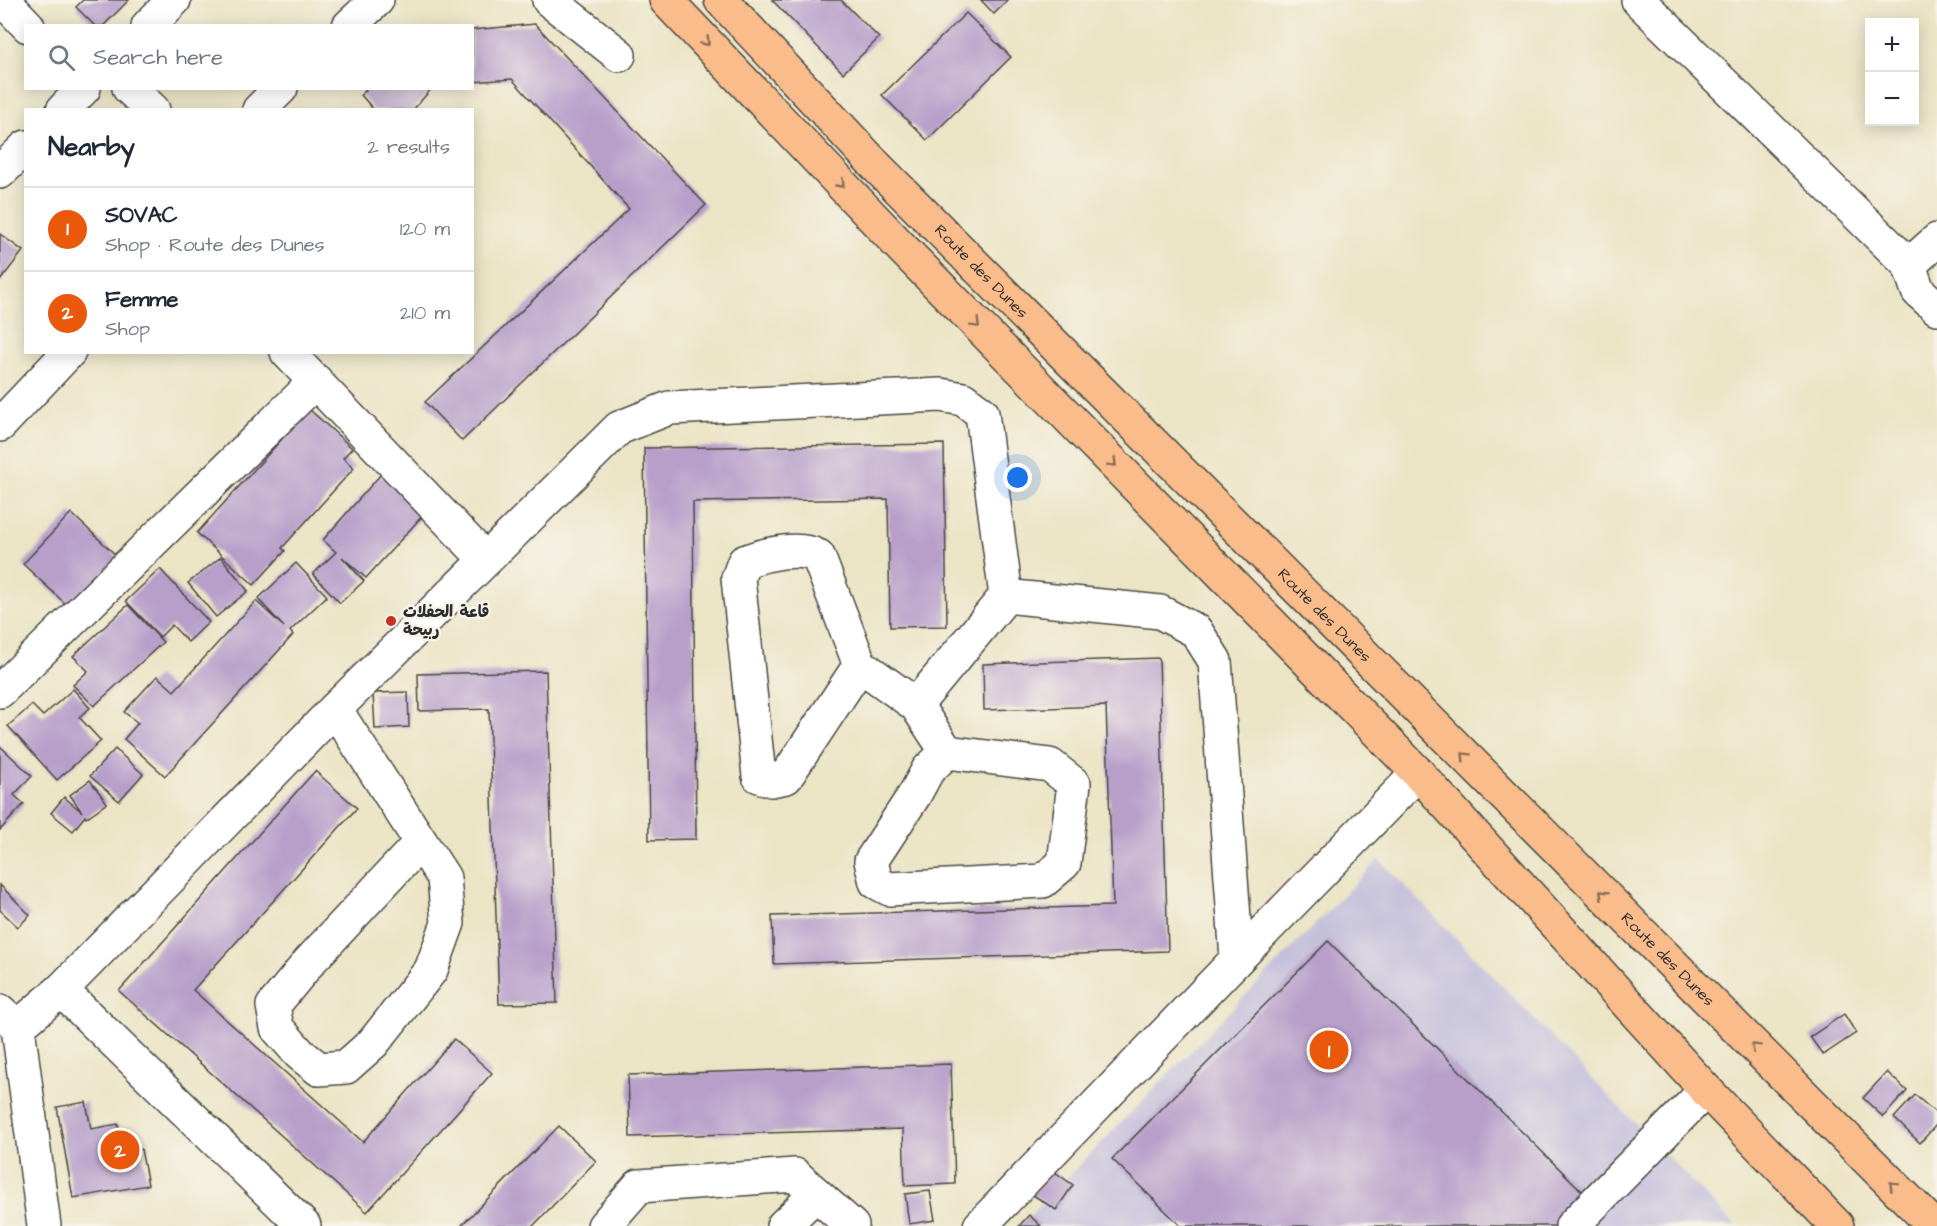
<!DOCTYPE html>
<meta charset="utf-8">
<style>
:root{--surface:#fff;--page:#f6f6f7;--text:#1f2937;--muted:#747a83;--line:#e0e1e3;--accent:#ea580c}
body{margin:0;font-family:"Architects Daughter","Playpen Sans Arabic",sans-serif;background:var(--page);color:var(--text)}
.controls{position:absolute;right:18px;top:18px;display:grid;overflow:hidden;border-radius:0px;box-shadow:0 3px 15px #0003}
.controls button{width:54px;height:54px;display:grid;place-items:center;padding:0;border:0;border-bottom:2px solid var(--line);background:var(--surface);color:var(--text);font:30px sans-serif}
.you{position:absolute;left:1018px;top:478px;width:21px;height:21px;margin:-15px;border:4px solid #fff;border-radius:50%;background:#1a73e8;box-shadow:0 0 0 9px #1a73e833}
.badge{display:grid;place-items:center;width:39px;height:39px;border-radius:50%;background:var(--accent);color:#fff;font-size:20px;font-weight:700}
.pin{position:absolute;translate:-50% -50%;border:3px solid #fff;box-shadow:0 2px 6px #0006}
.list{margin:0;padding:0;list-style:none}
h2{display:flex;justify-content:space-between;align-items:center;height:78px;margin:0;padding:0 24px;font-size:26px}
h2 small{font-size:20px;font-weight:400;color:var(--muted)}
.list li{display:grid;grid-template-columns:39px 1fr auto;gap:18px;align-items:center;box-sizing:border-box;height:84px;padding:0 24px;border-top:2px solid var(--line)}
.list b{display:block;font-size:22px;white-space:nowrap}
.list p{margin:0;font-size:20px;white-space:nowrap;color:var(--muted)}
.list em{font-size:20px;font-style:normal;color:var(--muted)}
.icon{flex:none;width:33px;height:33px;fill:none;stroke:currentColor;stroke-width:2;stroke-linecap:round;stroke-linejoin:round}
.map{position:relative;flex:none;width:1937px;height:1226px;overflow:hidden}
.search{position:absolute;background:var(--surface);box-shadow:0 3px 15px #0003;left:24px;top:24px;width:450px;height:66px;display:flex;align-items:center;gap:15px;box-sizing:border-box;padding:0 21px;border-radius:0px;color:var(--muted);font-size:22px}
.panel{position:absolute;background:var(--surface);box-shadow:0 3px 15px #0003;left:24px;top:108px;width:450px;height:246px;border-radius:0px}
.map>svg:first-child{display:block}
</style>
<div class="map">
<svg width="1937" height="1226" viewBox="0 0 1937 1226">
<rect width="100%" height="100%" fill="#f7f3e8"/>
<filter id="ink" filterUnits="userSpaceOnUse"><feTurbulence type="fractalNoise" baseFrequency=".0167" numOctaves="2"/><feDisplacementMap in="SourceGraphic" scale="12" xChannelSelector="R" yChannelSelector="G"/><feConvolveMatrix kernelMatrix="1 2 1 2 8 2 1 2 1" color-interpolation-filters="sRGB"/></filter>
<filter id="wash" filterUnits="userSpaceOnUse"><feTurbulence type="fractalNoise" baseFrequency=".008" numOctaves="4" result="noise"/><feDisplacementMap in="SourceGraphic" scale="24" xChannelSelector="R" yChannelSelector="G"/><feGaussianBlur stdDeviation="1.35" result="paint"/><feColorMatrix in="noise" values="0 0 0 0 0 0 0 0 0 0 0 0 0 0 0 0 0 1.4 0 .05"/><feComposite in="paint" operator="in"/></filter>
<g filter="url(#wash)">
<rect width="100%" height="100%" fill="#ebe4c5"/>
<path fill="#c4c0db" d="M1379 859 1735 1226H1020Z"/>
<g id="blocks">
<g fill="#b79fca">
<path d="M83 0H129L103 26H95L76 7Z"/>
<path d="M772 0H841L879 38 843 73Z"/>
<path d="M981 0H1008L994 14Z"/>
<path d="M966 13 1011 57 927 140 882 95Z"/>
<path d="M535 24 706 205 462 441 425 402 629 209 512 79 472 82V30Z"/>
<path d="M368 88H432L413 110H374L361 95Z"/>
<path d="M0 234 23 251 0 281Z"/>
<path d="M309 409 352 448 343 458 354 468 282 548 285 551 254 585 197 533Z"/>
<path d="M944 444 947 626 890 627 888 499 693 502 696 839 649 840 644 448Z"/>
<path d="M381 474 425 513 366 578 342 557 364 581 340 603 313 574 336 552 323 540Z"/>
<path d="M71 513 120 559 72 610 23 564Z"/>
<path d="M221 557 248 591 216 617 188 583Z"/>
<path d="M296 563 327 596 290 631 293 635 165 776 124 739 138 723 124 712 157 676 174 691 256 601 284 627 258 599Z"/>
<path d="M160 569 209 622 188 642 172 625 160 637 126 601Z"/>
<path d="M128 605 163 642 94 706 73 685 88 671 73 656Z"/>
<path d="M1159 658 1168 951 774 964 772 916 1113 906 1106 706 984 710 983 664Z"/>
<path d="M546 671 557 1003 499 1004 489 709 419 711 418 674Z"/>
<path d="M73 689 90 708 79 717 101 741 57 780 8 726 32 705 43 716Z"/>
<path d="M408 692 409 727 375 729 373 693Z"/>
<path d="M0 746 32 776 14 795 24 804 0 830Z"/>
<path d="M115 749 143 774 119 801 90 776Z"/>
<path d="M315 771 357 808 193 990 363 1142 454 1039 492 1073 367 1212 119 991Z"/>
<path d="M90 780 107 803 86 818 85 816 73 831 51 813 64 797 82 812 70 795Z"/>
<path d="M0 885 30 915 18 927 0 910Z"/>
<path d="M1328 941 1585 1194 1554 1226H1181L1112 1159Z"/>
<path d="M1844 1014 1856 1033 1823 1055 1810 1037Z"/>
<path d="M951 1064 955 1184 905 1186 903 1129 630 1137 628 1075Z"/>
<path d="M1887 1072 1907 1091 1883 1117 1863 1098Z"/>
<path d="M1915 1095 1937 1114V1124L1920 1143 1894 1118Z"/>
<path d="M86 1102 91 1129 118 1124 123 1152 141 1149 148 1185 73 1198 57 1107Z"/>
<path d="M559 1126 596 1161 533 1226H461Z"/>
<path d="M1048 1167 1073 1185 1056 1210 1030 1193Z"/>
<path d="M930 1191 935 1220 909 1224 905 1194Z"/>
<path d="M1029 1215 1041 1226H1019Z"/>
</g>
</g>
</g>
<g filter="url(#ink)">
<use href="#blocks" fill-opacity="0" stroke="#484742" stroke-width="1.5"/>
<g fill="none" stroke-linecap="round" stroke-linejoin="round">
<g stroke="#484742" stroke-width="36">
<g id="minor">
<path d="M3 0 28 26"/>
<path d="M549 0 619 55"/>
<path d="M1638 0 1909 265 1918 291 1937 308"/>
<path d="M148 26 174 0"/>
<path d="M349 26 377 0"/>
<path d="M129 88 153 110"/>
<path d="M63 110 84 88"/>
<path d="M259 110 281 88"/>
<path d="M0 172 26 147"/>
<path d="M1909 265 1937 240"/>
<path d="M287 352 485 559"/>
<path d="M0 425 69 352"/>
<path d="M1006 596 1160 612 1196 631 1215 661 1237 959"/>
<path d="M860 665 786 777 771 780 759 776 738 578 744 562C764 554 799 546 818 556L860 665 916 705"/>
<path d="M0 691 316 381"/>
<path d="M335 709 444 878 448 923 431 970 373 1043 346 1067 319 1069 300 1054 277 1028 273 1006 310 961 421 842"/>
<path d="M61 990 304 1226"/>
<path d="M0 1011 18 1027 44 1226"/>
<path d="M18 1027 61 990 335 709 619 428 669 408 941 395 963 399 982 413 1006 596 916 705 947 752 1050 765 1074 784 1064 863 1043 881 889 889 876 882 871 861 915 794 928 770 947 752"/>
<path d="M604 1226 639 1186 795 1175 852 1226"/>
<path d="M783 1226 816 1194"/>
<path d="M980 1226 1237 959 1418 773"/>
<path d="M1572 1226 1706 1090"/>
</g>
</g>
<g stroke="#484742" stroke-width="36">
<g id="major">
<path d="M666 0 903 249 1418 773 1706 1090 1837 1226"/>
<path id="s1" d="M721 0 879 169 1934 1226"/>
</g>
</g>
<use href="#minor" stroke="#fff" stroke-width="33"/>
<use href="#major" stroke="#f9bc8a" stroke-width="33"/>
</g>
<defs><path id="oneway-chevron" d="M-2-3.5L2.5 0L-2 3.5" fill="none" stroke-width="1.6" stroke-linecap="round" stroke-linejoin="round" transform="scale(1.5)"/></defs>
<g stroke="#886c56">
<use href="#oneway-chevron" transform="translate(706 42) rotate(46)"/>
<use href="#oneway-chevron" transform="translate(841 184) rotate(46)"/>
<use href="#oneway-chevron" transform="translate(976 324) rotate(45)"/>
<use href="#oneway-chevron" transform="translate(1113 463) rotate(45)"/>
<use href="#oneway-chevron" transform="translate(1465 756) rotate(-135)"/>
<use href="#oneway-chevron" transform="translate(1603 894) rotate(-135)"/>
<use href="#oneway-chevron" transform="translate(1755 1047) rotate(-135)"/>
<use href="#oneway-chevron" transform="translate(1893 1185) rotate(-135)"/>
</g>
</g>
<circle fill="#c8321e" stroke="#f7f3e8" stroke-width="2" cx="391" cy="621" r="6"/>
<g text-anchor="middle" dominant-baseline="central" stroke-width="5" stroke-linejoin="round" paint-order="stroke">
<g font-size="16" fill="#2b2b2b" stroke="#f7f3e8">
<text stroke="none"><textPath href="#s1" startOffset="376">Route des Dunes</textPath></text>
<text stroke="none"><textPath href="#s1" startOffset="862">Route des Dunes</textPath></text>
<text stroke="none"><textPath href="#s1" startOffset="1348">Route des Dunes</textPath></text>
</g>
<g font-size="16" font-weight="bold" fill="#2b2b2b" stroke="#f7f3e8" text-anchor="start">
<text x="403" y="612">قاعة الحفلات<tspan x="403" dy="18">ربيحة</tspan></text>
</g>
</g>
</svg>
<div class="controls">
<button>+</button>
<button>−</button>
</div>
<div class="you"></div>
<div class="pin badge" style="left:1329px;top:1050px">1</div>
<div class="pin badge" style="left:120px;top:1150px">2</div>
<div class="search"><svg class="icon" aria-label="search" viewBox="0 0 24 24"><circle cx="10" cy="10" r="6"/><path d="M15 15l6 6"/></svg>Search here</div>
<section class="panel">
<h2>Nearby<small>2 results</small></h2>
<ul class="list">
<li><span class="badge">1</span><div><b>SOVAC</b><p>Shop · Route des Dunes</p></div><em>120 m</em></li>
<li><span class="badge">2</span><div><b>Femme</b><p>Shop</p></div><em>210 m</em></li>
</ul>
</section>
</div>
